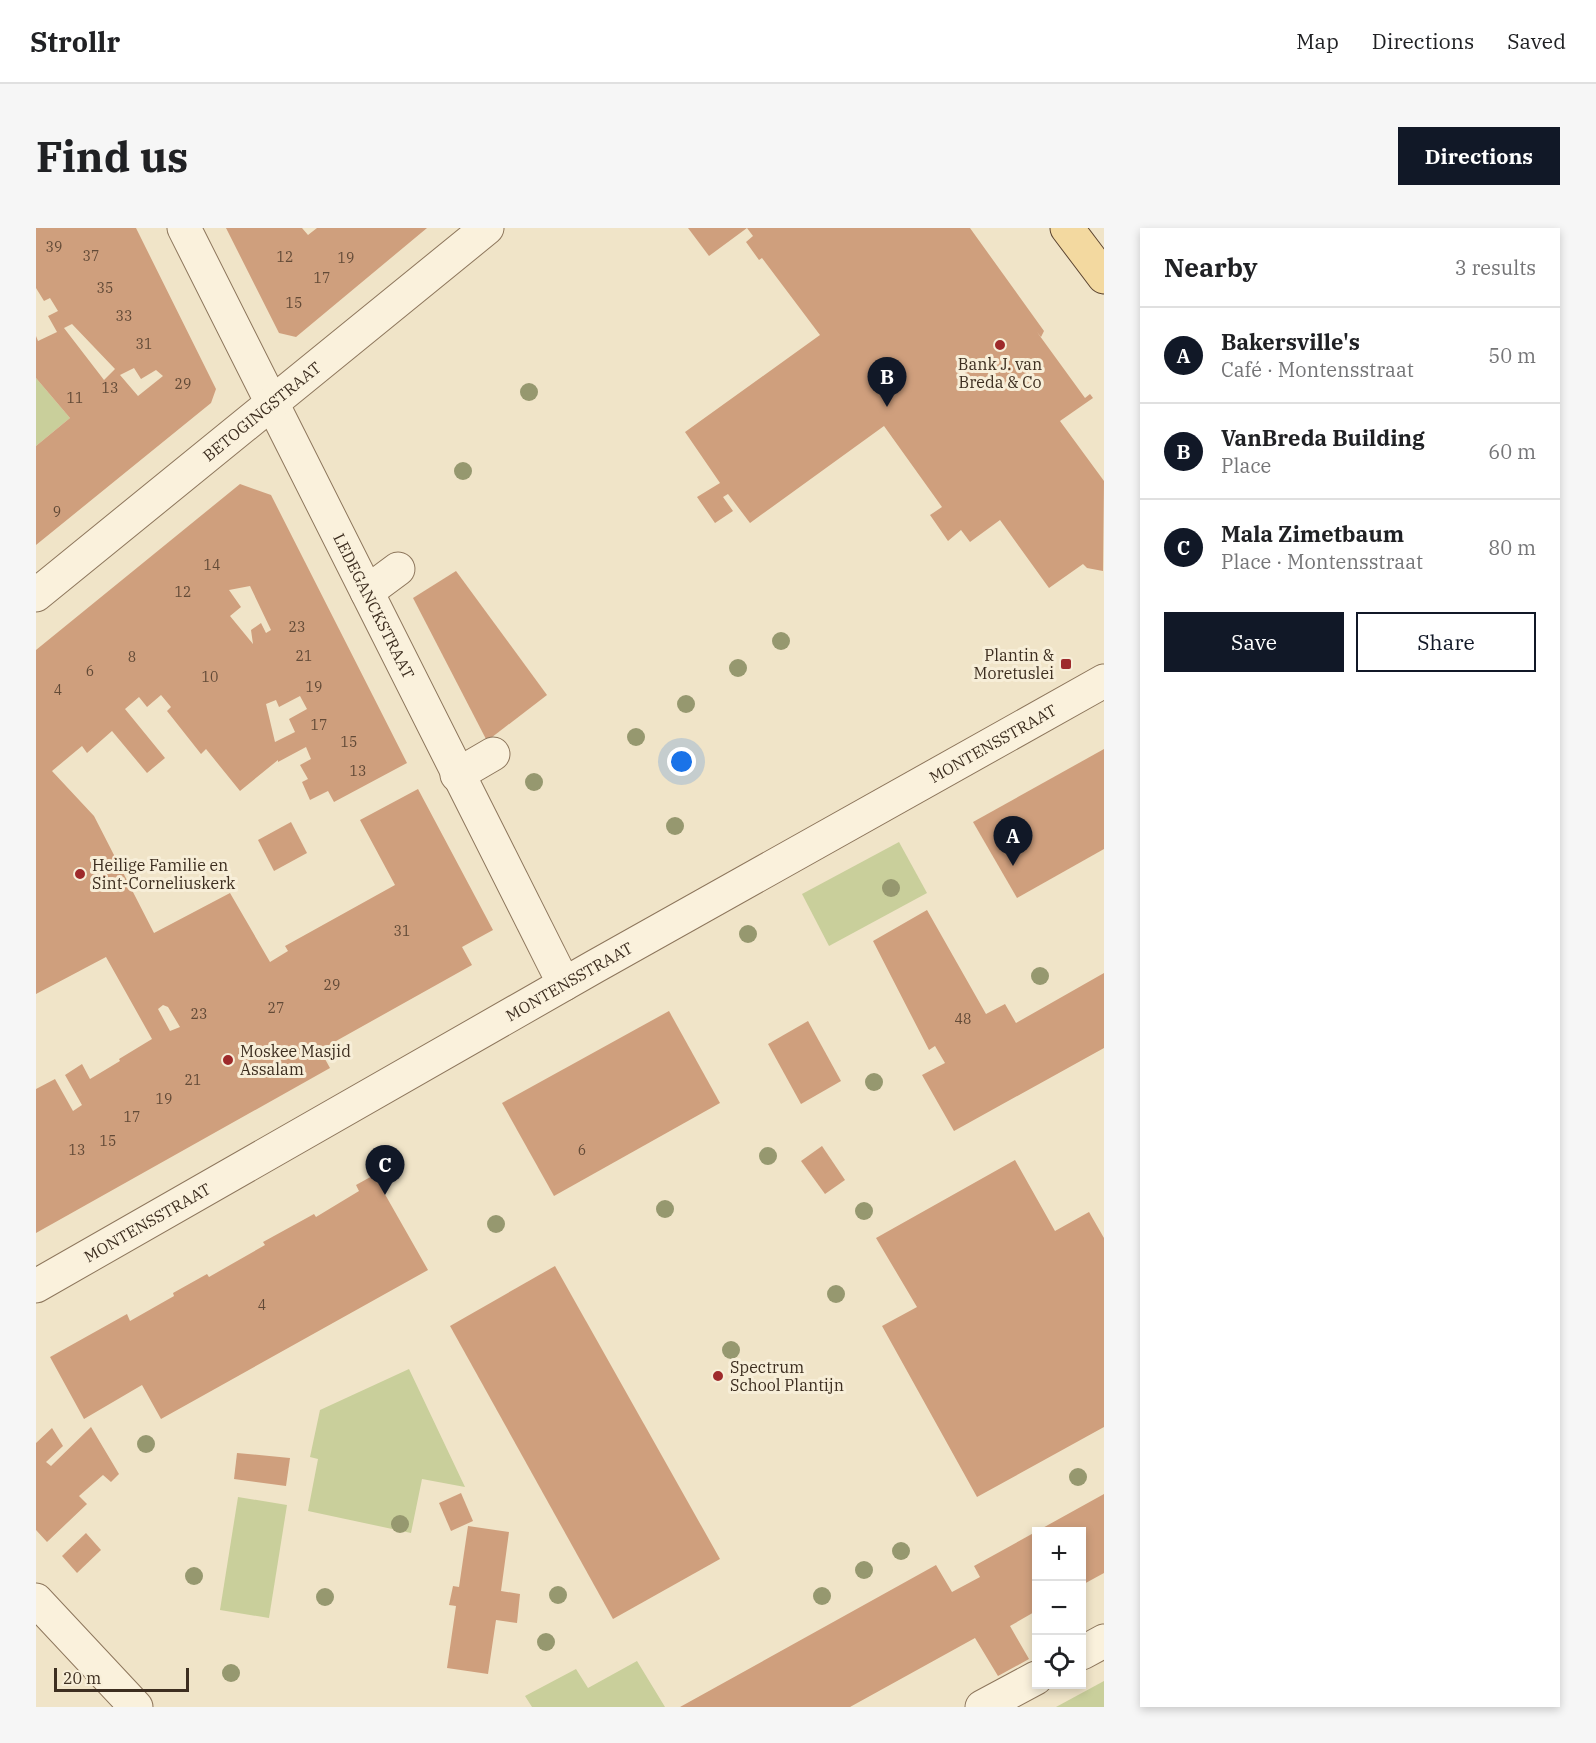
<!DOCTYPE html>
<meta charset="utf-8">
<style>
:root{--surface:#fff;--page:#f6f6f6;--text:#202124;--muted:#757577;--line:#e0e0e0;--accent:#111827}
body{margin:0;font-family:"IBM Plex Serif",serif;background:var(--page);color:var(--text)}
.controls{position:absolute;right:18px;bottom:18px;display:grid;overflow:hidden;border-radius:0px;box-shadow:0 3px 9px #0003}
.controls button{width:54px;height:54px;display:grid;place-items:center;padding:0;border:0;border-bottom:2px solid var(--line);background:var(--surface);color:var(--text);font:30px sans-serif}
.scale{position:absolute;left:18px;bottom:15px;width:135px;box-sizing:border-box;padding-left:6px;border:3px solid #3d2e20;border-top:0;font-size:16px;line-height:21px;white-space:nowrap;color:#3d2e20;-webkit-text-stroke:4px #f7eed8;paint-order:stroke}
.you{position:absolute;left:646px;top:534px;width:21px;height:21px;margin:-15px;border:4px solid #fff;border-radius:50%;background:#1a73e8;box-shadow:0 0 0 9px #1a73e833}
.badge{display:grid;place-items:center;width:39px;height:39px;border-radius:50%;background:var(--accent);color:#fff;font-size:20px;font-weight:700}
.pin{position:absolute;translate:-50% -50px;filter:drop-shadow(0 2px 3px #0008)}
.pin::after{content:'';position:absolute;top:32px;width:21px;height:18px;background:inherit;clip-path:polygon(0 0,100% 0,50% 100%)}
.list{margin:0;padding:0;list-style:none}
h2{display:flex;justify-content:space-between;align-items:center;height:78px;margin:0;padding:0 24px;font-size:26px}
h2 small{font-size:20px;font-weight:400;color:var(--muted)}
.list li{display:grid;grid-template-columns:39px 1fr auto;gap:18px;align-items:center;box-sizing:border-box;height:96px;padding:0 24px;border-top:2px solid var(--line)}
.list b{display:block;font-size:22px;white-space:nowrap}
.list p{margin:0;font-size:20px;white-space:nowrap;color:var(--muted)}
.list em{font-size:20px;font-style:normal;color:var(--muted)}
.actions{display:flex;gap:12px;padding:18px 24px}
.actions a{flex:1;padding:14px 0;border:2px solid var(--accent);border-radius:0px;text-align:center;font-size:21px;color:var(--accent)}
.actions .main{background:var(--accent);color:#fff}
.icon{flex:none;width:33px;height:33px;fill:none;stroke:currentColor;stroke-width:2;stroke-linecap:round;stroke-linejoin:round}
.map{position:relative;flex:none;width:1068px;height:1479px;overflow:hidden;border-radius:0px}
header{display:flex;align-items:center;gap:36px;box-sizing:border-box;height:84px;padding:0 30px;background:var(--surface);border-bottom:2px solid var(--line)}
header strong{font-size:28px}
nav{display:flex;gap:33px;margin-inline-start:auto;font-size:21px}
.intro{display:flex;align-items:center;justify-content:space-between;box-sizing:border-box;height:144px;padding:0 36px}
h1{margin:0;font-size:42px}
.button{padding:15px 27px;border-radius:0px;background:var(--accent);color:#fff;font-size:21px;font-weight:700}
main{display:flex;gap:36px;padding:0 36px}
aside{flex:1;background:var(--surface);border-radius:0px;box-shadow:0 3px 9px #0003}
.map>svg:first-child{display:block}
</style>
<header>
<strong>Strollr</strong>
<nav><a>Map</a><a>Directions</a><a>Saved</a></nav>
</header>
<div class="intro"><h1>Find us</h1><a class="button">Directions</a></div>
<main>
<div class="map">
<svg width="1068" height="1479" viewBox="0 0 1068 1479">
<rect width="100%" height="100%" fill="#f0e4c8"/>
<g fill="#c9cf9b">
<path d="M0 150 34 190 0 218Z"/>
<path d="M863 614 891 665 793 718 766 666Z"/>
<path d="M373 1141 429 1259 386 1251 375 1305 272 1283 282 1231 274 1229 284 1182Z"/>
<path d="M202 1269 251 1277 233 1390 184 1382Z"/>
<path d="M601 1433 629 1479H496L489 1468 540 1441 552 1460Z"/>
<path d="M1068 1453V1479H1020Z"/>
</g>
<g fill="#cf9f7d" fill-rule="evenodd">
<path d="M0 0H100L180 161 175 175 0 317V218L34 190 0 150V108L2 113 21 104 12 88 22 83 14 70 8 73 0 60ZM36 96 79 141 68 152 28 100ZM98 140 105 151 120 142 127 148 102 168 84 147Z"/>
<path d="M190 0H266L272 7 281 0H391L260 109 243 105Z"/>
<path d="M652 0H934L1008 103 1005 109 1001 104 1049 170 1054 166 1057 170 1024 193 1068 253 1067 343 1051 340 1047 336 1013 360 964 292 934 314 925 302 912 313 894 287 906 279 848 198 714 295 692 266 687 269 697 283 679 295 661 269 684 255 649 204 784 107 726 30 723 32 710 14 717 8 711 0 673 28Z"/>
<path d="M204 256 235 267 371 535 298 574 292 563 274 572 266 554 272 551 264 537 275 531 270 519 242 534V532L204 563 170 521 165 526 131 483 135 479 125 467 111 479 103 469 89 481 129 530 111 545 76 503 51 525 46 518 16 543 58 588 118 705 194 665 234 734 252 723 249 718 359 657 324 592 382 561 457 702 426 719 436 737 284 822 294 840 0 1005V861L19 851 37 883 46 877 29 847 46 836 54 851 84 833 83 831 116 811 70 729 0 766V422ZM214 358 235 402 230 405 225 395 215 402 217 416 194 388 205 379 193 362ZM264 468 271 481 253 491 259 504 239 514 230 476 240 472 243 479ZM127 777 132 779 144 799 134 803 122 781Z"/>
<path d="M420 343 511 467 451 513 377 370Z"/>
<path d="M1068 521V621L981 670 937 594Z"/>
<path d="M255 594 271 625 238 643 222 612Z"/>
<path d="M891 682 950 786 969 776 980 795 1068 745V820L918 903 886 847 909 835 899 818 893 822 837 713Z"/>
<path d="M633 783 684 875 518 968 466 875Z"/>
<path d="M772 793 805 853 765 876 732 816Z"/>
<path d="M786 918 809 952 789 966 765 933Z"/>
<path d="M979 932 1019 1003 1053 984 1068 1010V1199L941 1269 846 1098 881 1079 840 1010Z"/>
<path d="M338 947 392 1042 125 1191 106 1157 48 1191 14 1129 91 1086 94 1093 138 1068 137 1065 171 1046 173 1049 229 1017 227 1014 278 986 280 989 323 963 320 957Z"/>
<path d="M519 1038 684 1331 577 1391 414 1098Z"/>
<path d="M55 1199 83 1246 75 1254 67 1247 43 1268 51 1276 11 1314 0 1302V1215L16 1200 27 1218 10 1234 15 1238Z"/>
<path d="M201 1225 254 1230 250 1258 198 1251Z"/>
<path d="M425 1265 437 1293 415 1303 403 1275Z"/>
<path d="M1068 1266V1345L1046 1357V1304H1000V1383L974 1398 993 1431 962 1448 939 1410 814 1479H644L900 1337 916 1364 944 1349 938 1338Z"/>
<path d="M432 1298 473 1304 465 1363 484 1366 481 1395 460 1392 452 1446 411 1440 420 1378 413 1377 417 1358 423 1359Z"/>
<path d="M50 1305 65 1322 41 1345 26 1328Z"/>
</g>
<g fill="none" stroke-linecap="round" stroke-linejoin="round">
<g stroke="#8d765c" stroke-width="35">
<g id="minor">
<path id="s1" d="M148 0 528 756"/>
<path d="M331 364 362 341"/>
<path id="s2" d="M0 367 451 0"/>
<path d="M421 547 457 526"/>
<path id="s3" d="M0 1058 558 739 1068 453"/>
<path d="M0 1372 100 1479"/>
<path d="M1046 1425 1068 1413"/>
<path d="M946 1479 1000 1450"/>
</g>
</g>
<g stroke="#5b4430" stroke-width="35">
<path id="major" d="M1031 0 1068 49"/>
</g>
<use href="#minor" stroke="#faf1dc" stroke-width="33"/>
<use href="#major" stroke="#f3d9a0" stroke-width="33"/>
</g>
<g fill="#96986f">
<circle cx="493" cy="164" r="9"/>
<circle cx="427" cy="243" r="9"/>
<circle cx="745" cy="413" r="9"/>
<circle cx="702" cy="440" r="9"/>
<circle cx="650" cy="476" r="9"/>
<circle cx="600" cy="509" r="9"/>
<circle cx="498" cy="554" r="9"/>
<circle cx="639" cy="598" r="9"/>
<circle cx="855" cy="660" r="9"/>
<circle cx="712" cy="706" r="9"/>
<circle cx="1004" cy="748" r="9"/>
<circle cx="838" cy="854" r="9"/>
<circle cx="732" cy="928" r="9"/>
<circle cx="629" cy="981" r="9"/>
<circle cx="828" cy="983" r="9"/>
<circle cx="460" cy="996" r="9"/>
<circle cx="800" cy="1066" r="9"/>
<circle cx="695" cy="1122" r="9"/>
<circle cx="110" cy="1216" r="9"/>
<circle cx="1042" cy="1249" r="9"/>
<circle cx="364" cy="1296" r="9"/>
<circle cx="865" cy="1323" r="9"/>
<circle cx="828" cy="1342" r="9"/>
<circle cx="158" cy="1348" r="9"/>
<circle cx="522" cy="1367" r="9"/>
<circle cx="786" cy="1368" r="9"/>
<circle cx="289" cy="1369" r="9"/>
<circle cx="510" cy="1414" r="9"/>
<circle cx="195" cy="1445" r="9"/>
</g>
<g fill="#9e2a2b" stroke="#f7eed8" stroke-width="2">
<circle cx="964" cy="117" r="6"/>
<rect x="1024" y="430" width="12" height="12" rx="3"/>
<circle cx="44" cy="646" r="6"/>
<circle cx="192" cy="832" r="6"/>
<circle cx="682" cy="1148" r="6"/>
</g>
<g text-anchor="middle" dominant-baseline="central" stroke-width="6" stroke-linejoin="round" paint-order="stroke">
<g font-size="14" fill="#624a37">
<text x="18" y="19">39</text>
<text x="55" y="28">37</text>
<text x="249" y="29">12</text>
<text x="310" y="30">19</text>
<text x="286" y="50">17</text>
<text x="69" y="60">35</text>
<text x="258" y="75">15</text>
<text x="88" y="88">33</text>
<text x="108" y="116">31</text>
<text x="147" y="156">29</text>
<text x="74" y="160">13</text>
<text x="39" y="170">11</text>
<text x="21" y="284">9</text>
<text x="176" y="337">14</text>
<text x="147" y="364">12</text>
<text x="261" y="399">23</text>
<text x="268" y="428">21</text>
<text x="96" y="429">8</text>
<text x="54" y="443">6</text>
<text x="174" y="449">10</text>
<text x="278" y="459">19</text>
<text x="22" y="462">4</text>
<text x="283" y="497">17</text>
<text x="313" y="514">15</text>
<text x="322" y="543">13</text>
<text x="366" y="703">31</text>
<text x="296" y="757">29</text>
<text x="240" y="780">27</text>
<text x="163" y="786">23</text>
<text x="927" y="791">48</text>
<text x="157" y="852">21</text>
<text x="128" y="871">19</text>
<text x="96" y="889">17</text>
<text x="72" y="913">15</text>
<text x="41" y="922">13</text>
<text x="546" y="922">6</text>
<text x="226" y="1077">4</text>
</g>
<g font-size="16" fill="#3d2e20" stroke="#f7eed8" text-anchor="start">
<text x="964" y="136" text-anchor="middle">Bank J. van<tspan x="964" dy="18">Breda &amp; Co</tspan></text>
<text x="1018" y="427" text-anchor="end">Plantin &amp;<tspan x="1018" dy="18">Moretuslei</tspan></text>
<text x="56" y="637">Heilige Familie en<tspan x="56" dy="18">Sint-Corneliuskerk</tspan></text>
<text x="204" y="823">Moskee Masjid<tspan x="204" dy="18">Assalam</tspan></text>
<text x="694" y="1139">Spectrum<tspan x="694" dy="18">School Plantijn</tspan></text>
</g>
<g font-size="16" fill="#3d2e20" stroke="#f7eed8">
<text stroke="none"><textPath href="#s2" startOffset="291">BETOGINGSTRAAT</textPath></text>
<text stroke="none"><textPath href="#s1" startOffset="423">LEDEGANCKSTRAAT</textPath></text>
<text stroke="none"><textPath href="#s3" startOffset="1100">MONTENSSTRAAT</textPath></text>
<text stroke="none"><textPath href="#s3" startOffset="614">MONTENSSTRAAT</textPath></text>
<text stroke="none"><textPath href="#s3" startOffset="128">MONTENSSTRAAT</textPath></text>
</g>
</g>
</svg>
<div class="controls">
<button>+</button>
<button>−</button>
<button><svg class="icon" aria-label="locate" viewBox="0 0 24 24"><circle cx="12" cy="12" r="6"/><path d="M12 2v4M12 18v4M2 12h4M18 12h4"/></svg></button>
</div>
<div class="scale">20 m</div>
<div class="you"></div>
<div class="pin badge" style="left:977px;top:638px">A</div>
<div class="pin badge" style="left:851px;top:179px">B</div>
<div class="pin badge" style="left:349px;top:967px">C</div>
</div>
<aside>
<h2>Nearby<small>3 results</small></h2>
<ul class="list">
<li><span class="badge">A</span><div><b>Bakersville's</b><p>Café · Montensstraat</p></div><em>50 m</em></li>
<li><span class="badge">B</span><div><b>VanBreda Building</b><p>Place</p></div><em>60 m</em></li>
<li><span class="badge">C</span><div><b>Mala Zimetbaum</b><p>Place · Montensstraat</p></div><em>80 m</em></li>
</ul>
<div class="actions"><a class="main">Save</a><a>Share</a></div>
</aside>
</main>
